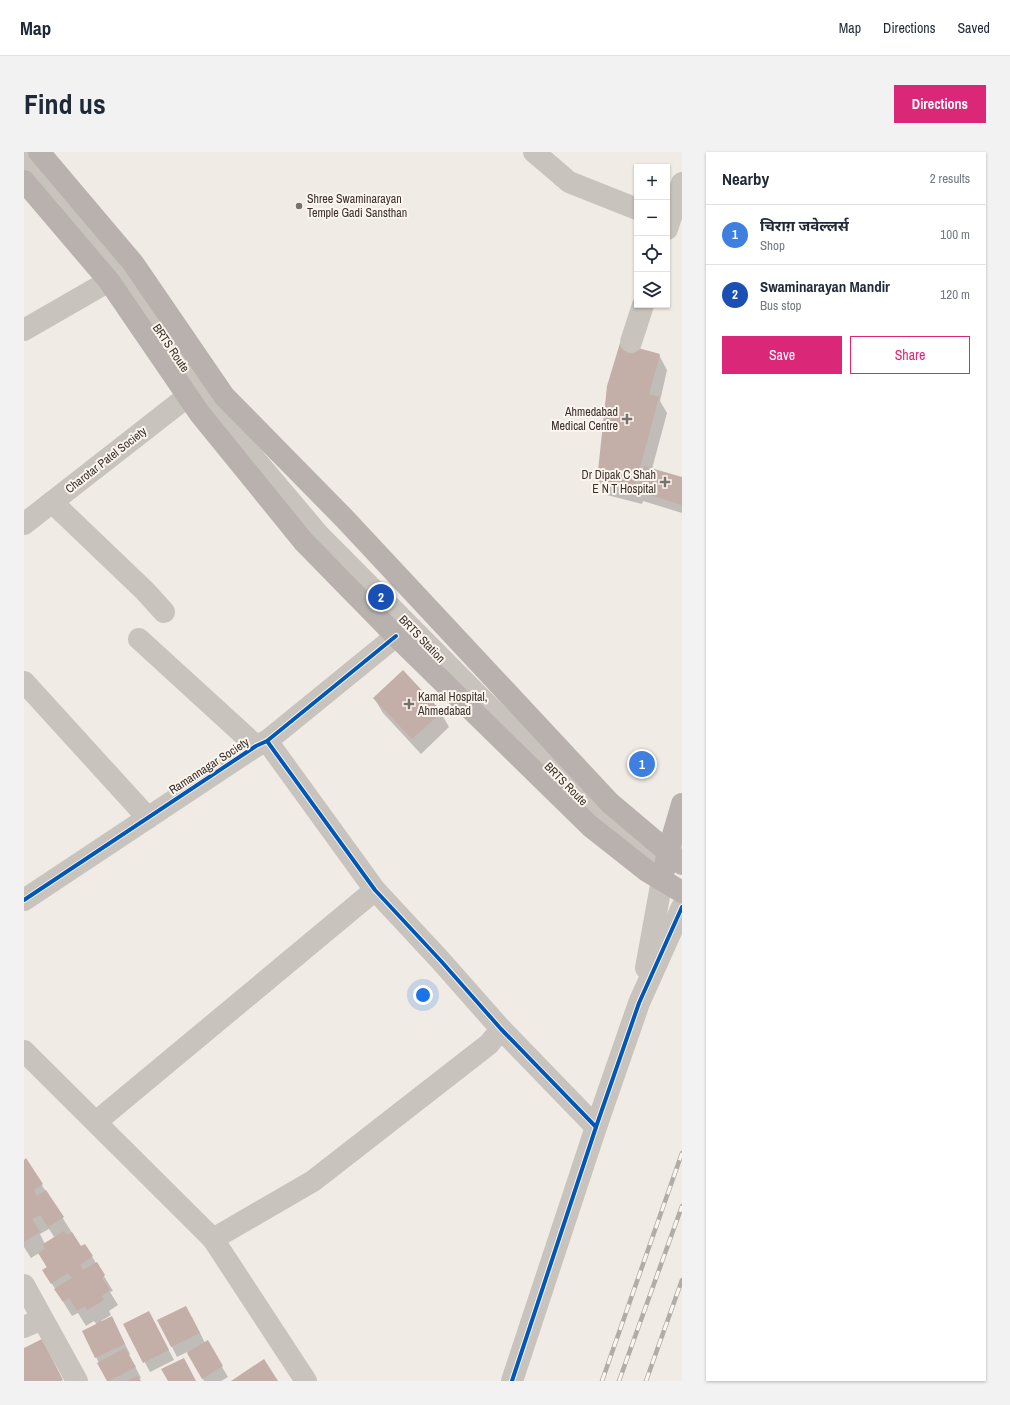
<!DOCTYPE html>
<meta charset="utf-8">
<style>
:root{--surface:#fff;--page:#f2f2f3;--text:#1f2937;--muted:#747a83;--line:#e0e1e3;--accent:#db2777}
body{margin:0;font-family:"Archivo Narrow","Noto Sans Devanagari",sans-serif;background:var(--page);color:var(--text)}
.controls{position:absolute;right:12px;top:12px;display:grid;overflow:hidden;border-radius:0px;box-shadow:0 1px 3px #0004}
.controls button{width:36px;height:36px;display:grid;place-items:center;padding:0;border:0;border-bottom:1px solid var(--line);background:var(--surface);color:var(--text);font:20px sans-serif}
.you{position:absolute;left:399px;top:843px;width:14px;height:14px;margin:-10px;border:3px solid #fff;border-radius:50%;background:#1a73e8;box-shadow:0 0 0 6px #1a73e833}
.badge{display:grid;place-items:center;width:26px;height:26px;border-radius:50%;background:var(--accent);color:#fff;font-size:13px;font-weight:700}
.pin{position:absolute;translate:-50% -50%;border:2px solid #fff;box-shadow:0 1px 4px #0006}
.list{margin:0;padding:0;list-style:none}
h2{display:flex;justify-content:space-between;align-items:center;height:52px;margin:0;padding:0 16px;font-size:17px}
h2 small{font-size:13px;font-weight:400;color:var(--muted)}
.list li{display:grid;grid-template-columns:26px 1fr auto;gap:12px;align-items:center;box-sizing:border-box;height:60px;padding:0 16px;border-top:1px solid var(--line)}
.list b{display:block;font-size:15px;white-space:nowrap}
.list p{margin:0;font-size:13px;white-space:nowrap;color:var(--muted)}
.list em{font-size:13px;font-style:normal;color:var(--muted)}
.actions{display:flex;gap:8px;padding:12px 16px}
.actions a{flex:1;padding:9px 0;border:1px solid var(--accent);border-radius:0px;text-align:center;font-size:14px;color:var(--accent)}
.actions .main{background:var(--accent);color:#fff}
.icon{flex:none;width:22px;height:22px;fill:none;stroke:currentColor;stroke-width:2;stroke-linecap:round;stroke-linejoin:round}
.map{position:relative;flex:none;width:658px;height:1229px;overflow:hidden;border-radius:0px}
header{display:flex;align-items:center;gap:24px;box-sizing:border-box;height:56px;padding:0 20px;background:var(--surface);border-bottom:1px solid var(--line)}
header strong{font-size:19px}
nav{display:flex;gap:22px;margin-inline-start:auto;font-size:14px}
.intro{display:flex;align-items:center;justify-content:space-between;box-sizing:border-box;height:96px;padding:0 24px}
h1{margin:0;font-size:28px}
.button{padding:10px 18px;border-radius:0px;background:var(--accent);color:#fff;font-size:14px;font-weight:700}
main{display:flex;gap:24px;padding:0 24px}
aside{flex:1;background:var(--surface);border-radius:0px;box-shadow:0 1px 3px #0004}
.map>svg:first-child{display:block}
</style>
<header>
<strong>Map</strong>
<nav><a>Map</a><a>Directions</a><a>Saved</a></nav>
</header>
<div class="intro"><h1>Find us</h1><a class="button">Directions</a></div>
<main>
<div class="map">
<svg width="658" height="1229" viewBox="0 0 658 1229">
<rect width="100%" height="100%" fill="#f0ebe5"/>
<g fill="#0003" fill-rule="evenodd">
<path d="M635 203 643 218 636 249 643 261 628 317 658 326V361L619 349 618 352 583 343 574 328Z"/>
<path d="M350 546 417 561 425 575 397 602 359 561Z"/>
<path d="M2 1008 57 1095 61 1093 89 1139 86 1140 94 1153 85 1159 87 1163 77 1169 78 1170 88 1166 106 1202 105 1203 117 1226 114 1227 116 1229H84L59 1179 73 1173 70 1169 62 1174 54 1161 48 1164 20 1119 23 1116 15 1101 7 1106 0 1095V1009ZM25 1077 31 1086 21 1092 16 1082Z"/>
<path d="M125 1160 150 1208 126 1220 101 1172Z"/>
<path d="M168 1165 181 1191 183 1190 204 1225 197 1229H180L163 1200 153 1205 135 1169Z"/>
</g>
<g fill="#c3afa7">
<path d="M596 191 636 202 625 242 635 245 610 338 573 328 583 234Z"/>
<path d="M620 314 658 325V353L613 339Z"/>
<path d="M379 518 418 560 388 587 349 546Z"/>
<path d="M2 1006 19 1032 10 1038 13 1044 22 1038 40 1065 24 1075 16 1063 8 1067 16 1080 0 1090V1008Z"/>
<path d="M40 1079 43 1083 48 1080 57 1094 61 1092 69 1104 56 1113 59 1118 73 1110 81 1123 78 1126 86 1138 78 1144 80 1148 63 1158 61 1154 53 1159 45 1146 39 1150 30 1137 48 1126 44 1121 27 1132 18 1118 23 1115 14 1101 21 1097 19 1092Z"/>
<path d="M162 1154 176 1181 147 1195 133 1168Z"/>
<path d="M125 1159 145 1198 119 1211 99 1172Z"/>
<path d="M88 1164 101 1192 71 1206 58 1179Z"/>
<path d="M18 1187 39 1228 37 1229H0V1196Z"/>
<path d="M184 1188 199 1214 178 1227 163 1201Z"/>
<path d="M101 1196 112 1215 85 1229H83L73 1211Z"/>
<path d="M160 1206 172 1229H144L137 1217Z"/>
<path d="M240 1207 254 1229H207Z"/>
<path d="M114 1224 117 1229H103Z"/>
</g>
<g fill="none" stroke-linecap="round" stroke-linejoin="round">
<g stroke="#c9c3be" stroke-width="22">
<path d="M510 0 545 30 613 57"/>
<path d="M0 9 58 68 105 134 192 261 295 383 576 666 627 707 644 700 655 688"/>
<path d="M643 77 658 31"/>
<path d="M0 178 85 129"/>
<path d="M607 190 619 153"/>
<path d="M28 350 121 439 140 460"/>
<path d="M0 372 164 244"/>
<path d="M115 487 232 594"/>
<path d="M0 530 124 666"/>
<path d="M243 589 351 738 417 809 477 877 572 975"/>
<path d="M0 748 232 594 243 589 372 484"/>
<path d="M622 816 638 728"/>
<path d="M0 899 189 1087 282 1229"/>
<path d="M72 970 351 738"/>
<path d="M189 1087 289 1029 465 892 477 877"/>
<path d="M0 1133 53 1229"/>
<path d="M0 1175 18 1167"/>
<path d="M488 1229 572 975 615 851 658 755"/>
</g>
<g stroke="#b8b1ad" stroke-width="22">
<path d="M15 0 109 111 200 244 320 366 586 651 644 700 658 652"/>
<path d="M0 29 85 129 176 262 280 390 372 484 566 674 623 719 638 728"/>
<path d="M658 712 644 700 638 728 658 740"/>
</g>
<g stroke="#b1aca8" stroke-width="4.5">
<g id="rail">
<path d="M578 1229 658 1001"/>
<path d="M595 1229 658 1054"/>
<path d="M622 1229 658 1128"/>
</g>
</g>
<use href="#rail" stroke="#fbf5ee" stroke-width="3" stroke-dasharray="9" stroke-linecap="butt"/>
<g stroke="#fbf5ee" stroke-width="6">
<g id="cycleway">
<path d="M243 589 351 738 417 809 477 877 572 975"/>
<path d="M0 748 232 594 243 589 372 484"/>
<path d="M488 1229 572 975 615 851 658 755"/>
</g>
</g>
<use href="#cycleway" stroke="#0057b8" stroke-width="4"/>
</g>
<g fill="#7a716c" stroke="#fbf5ee" stroke-width="1.5">
<circle cx="275" cy="54" r="4"/>
<path d="M601 261h4v4h4v4h-4v4h-4v-4h-4v-4h4z"/>
<path d="M639 324h4v4h4v4h-4v4h-4v-4h-4v-4h4z"/>
<path d="M383 546h4v4h4v4h-4v4h-4v-4h-4v-4h4z"/>
</g>
<g text-anchor="middle" dominant-baseline="central" stroke-width="4" stroke-linejoin="round" paint-order="stroke">
<g font-size="12" fill="#3b302b" stroke="#fbf5ee" text-anchor="start">
<text x="283" y="47">Shree Swaminarayan<tspan x="283" dy="14">Temple Gadi Sansthan</tspan></text>
<text x="594" y="260" text-anchor="end">Ahmedabad<tspan x="594" dy="14">Medical Centre</tspan></text>
<text x="632" y="323" text-anchor="end">Dr Dipak C Shah<tspan x="632" dy="14">E N T Hospital</tspan></text>
<text x="394" y="545">Kamal Hospital,<tspan x="394" dy="14">Ahmedabad</tspan></text>
</g>
<g font-size="12" fill="#3b302b" stroke="#fbf5ee">
<text transform="translate(147 196) rotate(56)">BRTS Route</text>
<text transform="translate(82 308) rotate(-38)">Charotar Patel Society</text>
<text transform="translate(398 487) rotate(46)">BRTS Station</text>
<text transform="translate(185 614) rotate(-33)">Ramannagar Society</text>
<text transform="translate(542 632) rotate(45)">BRTS Route</text>
</g>
</g>
</svg>
<div class="controls">
<button>+</button>
<button>−</button>
<button><svg class="icon" aria-label="locate" viewBox="0 0 24 24"><circle cx="12" cy="12" r="6"/><path d="M12 2v4M12 18v4M2 12h4M18 12h4"/></svg></button>
<button><svg class="icon" aria-label="layers" viewBox="0 0 24 24"><path d="M12 4l9 5-9 5-9-5zM3 14l9 5 9-5"/></svg></button>
</div>
<div class="you"></div>
<div class="pin badge" style="left:618px;top:612px;background:#3f7fe0">1</div>
<div class="pin badge" style="left:357px;top:445px;background:#1a4fb4">2</div>
</div>
<aside>
<h2>Nearby<small>2 results</small></h2>
<ul class="list">
<li><span class="badge" style="background:#3f7fe0">1</span><div><b>चिराग़ जवेल्लर्स</b><p>Shop</p></div><em>100 m</em></li>
<li><span class="badge" style="background:#1a4fb4">2</span><div><b>Swaminarayan Mandir</b><p>Bus stop</p></div><em>120 m</em></li>
</ul>
<div class="actions"><a class="main">Save</a><a>Share</a></div>
</aside>
</main>
